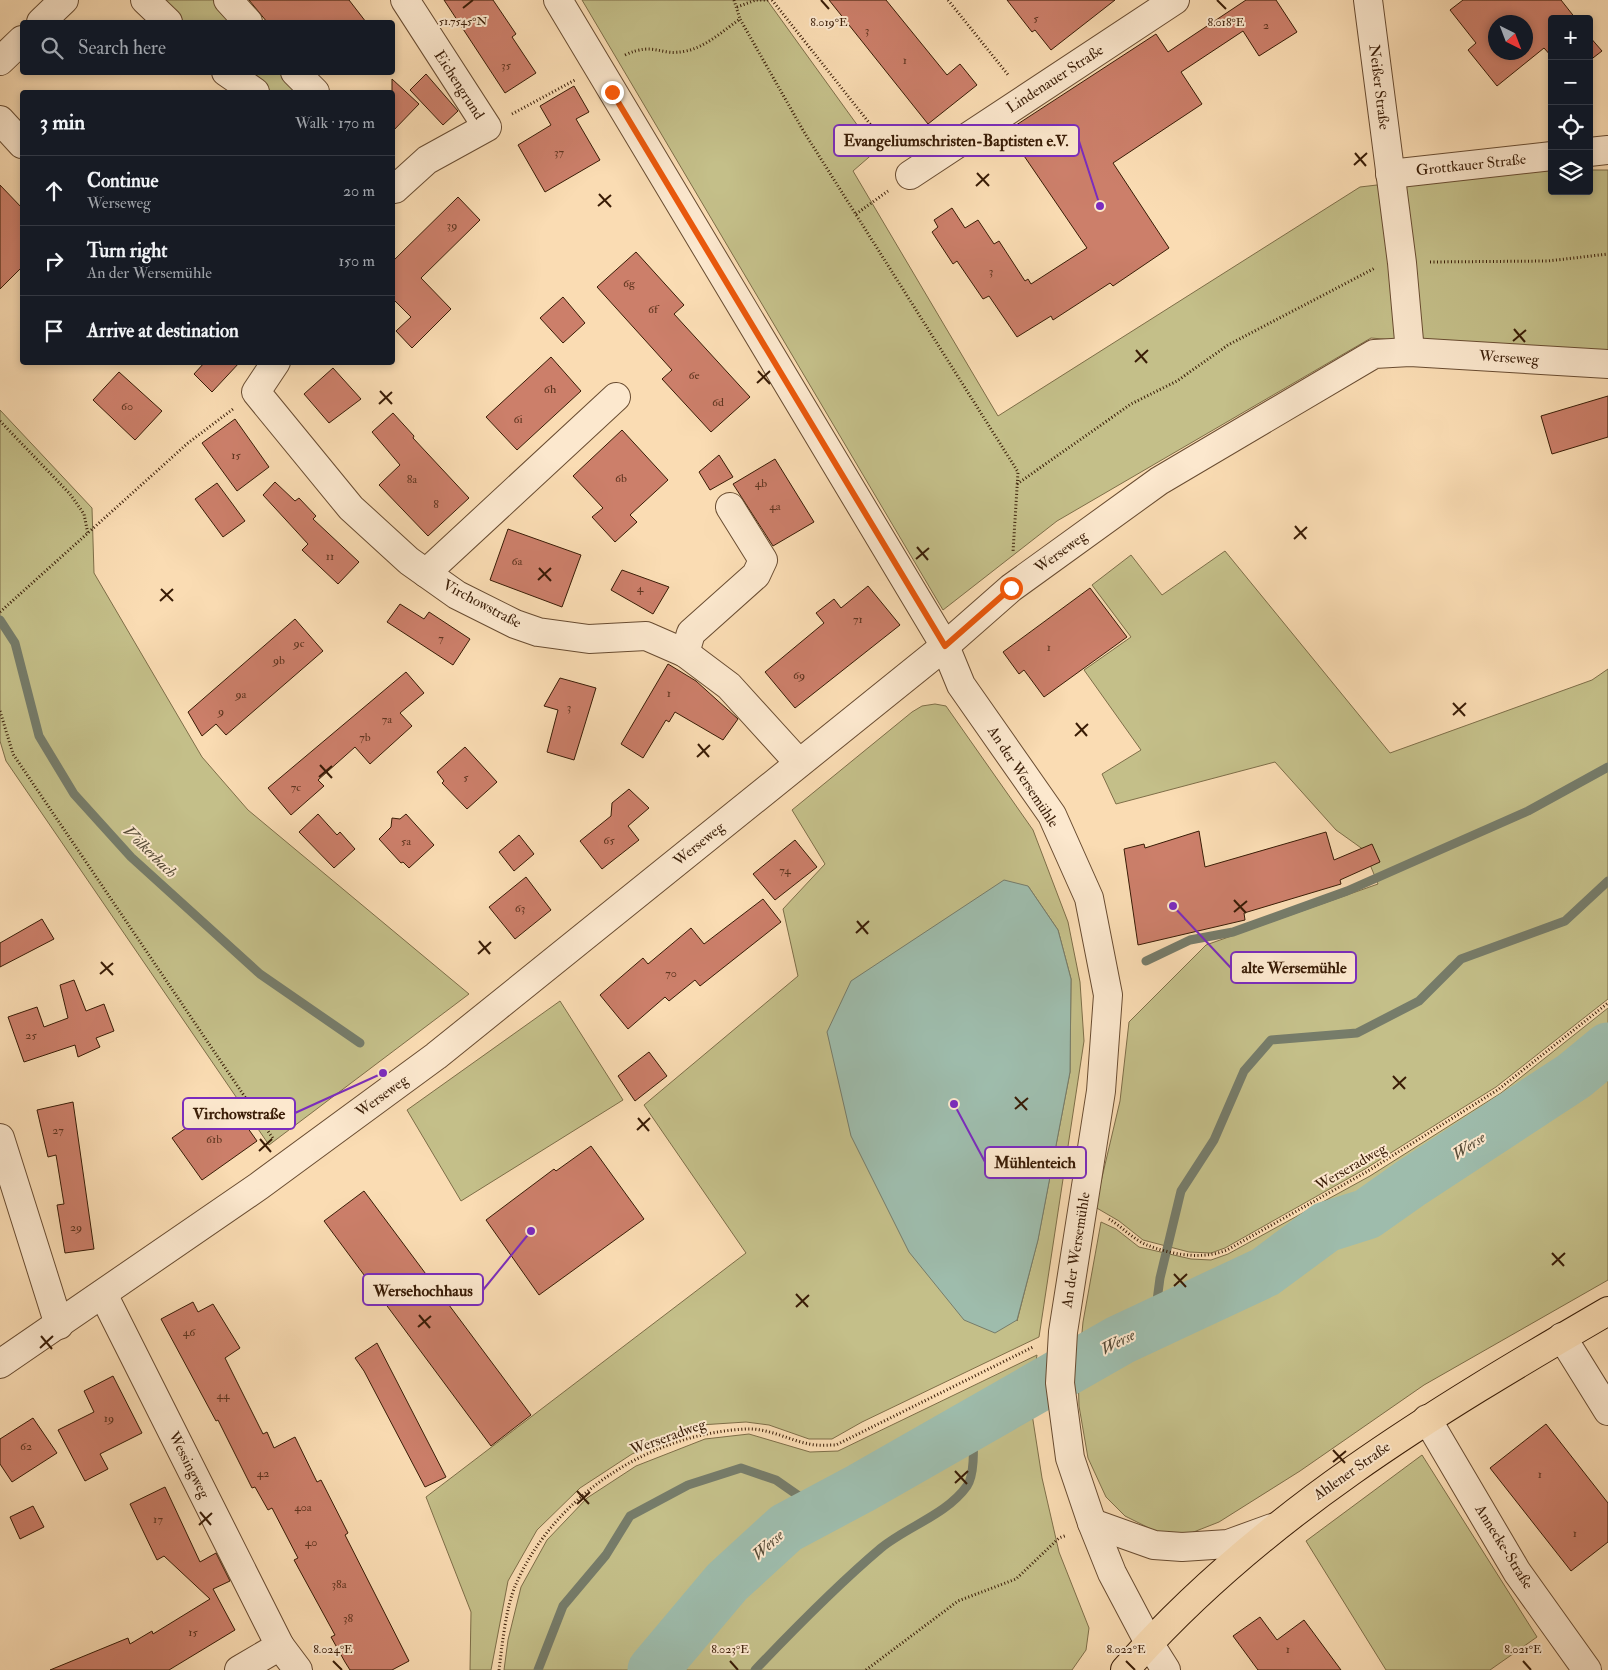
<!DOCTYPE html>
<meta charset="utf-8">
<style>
:root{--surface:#171b24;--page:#242831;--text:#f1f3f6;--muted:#9ea1a6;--line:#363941}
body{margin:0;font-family:"IM FELL Double Pica",serif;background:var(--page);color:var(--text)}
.controls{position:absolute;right:15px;top:15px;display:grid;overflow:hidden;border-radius:5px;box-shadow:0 2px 8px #0003}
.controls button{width:45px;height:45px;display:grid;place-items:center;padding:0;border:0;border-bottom:1px solid var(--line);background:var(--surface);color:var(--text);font:25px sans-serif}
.compass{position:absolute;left:1488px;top:15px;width:45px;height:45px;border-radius:50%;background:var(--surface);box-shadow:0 2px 8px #0003;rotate:138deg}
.stop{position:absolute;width:15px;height:15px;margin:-11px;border:4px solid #ea580c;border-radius:50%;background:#fff}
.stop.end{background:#ea580c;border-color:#fff;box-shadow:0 1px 5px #0008}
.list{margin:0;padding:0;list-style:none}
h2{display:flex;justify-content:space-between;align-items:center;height:65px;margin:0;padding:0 20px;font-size:21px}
h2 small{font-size:16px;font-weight:400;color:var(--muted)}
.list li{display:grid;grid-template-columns:32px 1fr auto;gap:15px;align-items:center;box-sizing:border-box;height:70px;padding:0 20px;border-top:1px solid var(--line)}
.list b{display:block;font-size:19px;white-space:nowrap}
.list p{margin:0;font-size:16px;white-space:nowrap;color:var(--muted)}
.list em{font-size:16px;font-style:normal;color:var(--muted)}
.icon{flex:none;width:28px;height:28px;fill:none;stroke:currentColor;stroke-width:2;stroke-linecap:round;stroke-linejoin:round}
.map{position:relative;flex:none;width:1608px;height:1670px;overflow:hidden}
.search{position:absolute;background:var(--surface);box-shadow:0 2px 8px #0003;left:20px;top:20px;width:375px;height:55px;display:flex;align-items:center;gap:12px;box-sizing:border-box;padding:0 18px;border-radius:5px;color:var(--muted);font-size:19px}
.panel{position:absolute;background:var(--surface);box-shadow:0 2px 8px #0003;left:20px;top:90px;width:375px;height:275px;border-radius:5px}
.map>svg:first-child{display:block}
</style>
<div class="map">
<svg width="1608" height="1670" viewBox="0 0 1608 1670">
<rect width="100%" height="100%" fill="#fadcb3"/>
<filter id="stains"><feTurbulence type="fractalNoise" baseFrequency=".004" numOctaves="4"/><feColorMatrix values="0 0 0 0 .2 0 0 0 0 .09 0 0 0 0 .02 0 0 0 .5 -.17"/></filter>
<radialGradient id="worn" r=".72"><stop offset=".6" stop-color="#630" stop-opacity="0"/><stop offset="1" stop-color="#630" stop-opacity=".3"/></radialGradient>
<g fill="#c4bf89" stroke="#7e6e48" fill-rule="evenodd">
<path d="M161 0H222L241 22H183Z"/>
<path d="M582 0H767L876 151 853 171 998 416 1360 187 1547 165 1552 166V191H1589V170H1608V358L1371 338 1057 521 943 610Z"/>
<path d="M244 73H288L308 92H270Z"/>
<path d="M0 410 92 508 94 573 202 757 248 810 469 994 269 1145 6 761 0 741Z"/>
<path d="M1225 551 1390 753 1592 680 1608 669V999L1496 1087 1365 1169 1225 1248 1211 1253 1189 1252 1143 1240 1119 1221 1095 1207 1120 1101 1129 1022 1206 945 1378 884 1364 850 1336 830 1275 762 1116 804 1102 774 1141 750 1084 670 1131 637 1092 585 1131 555 1162 595Z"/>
<path d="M935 704 946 706 1033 830 1068 922 1080 982 1084 1041 1039 1337 862 1422 832 1439H809L769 1425 746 1422 700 1425 632 1454 580 1488 537 1530 508 1581 491 1670H470L471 1612 426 1497 746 1253 644 1105 798 976 783 909 825 864 792 810 912 712 922 706ZM1028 886 1058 930 1071 979 1070 1072 1038 1239 1017 1321Z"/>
<path d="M560 1001 623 1100 461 1201 407 1110Z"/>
<path d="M1608 1008V1280L1424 1385 1300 1471 1219 1522 1191 1533 1157 1532 1125 1516 1106 1497 1088 1458 1079 1406 1078 1374 1083 1322 1101 1222 1116 1229 1139 1247 1191 1259 1211 1260 1228 1254 1370 1176 1501 1093Z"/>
<path d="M1037 1355 1030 1401 1042 1478 1059 1552 1089 1628 1086 1650 1072 1670H504L508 1640 521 1587 547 1540 587 1498 636 1466 705 1439 749 1434 810 1452 838 1451Z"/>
<path d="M1422 1455 1537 1637 1490 1670H1386L1306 1541Z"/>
</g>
<path fill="#9ebcac" stroke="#767c6a" d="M1004 880 1028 886 1058 930 1071 979 1070 1072 1038 1240 1017 1320 995 1333 964 1320 909 1252 851 1136 827 1032 851 981Z"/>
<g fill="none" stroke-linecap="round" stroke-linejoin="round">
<g stroke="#767c6a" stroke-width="9">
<path d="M0 620 15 643 39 736 74 794 131 857 260 974 360 1043"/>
<path d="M1146 961 1190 940 1233 932 1347 891 1528 811 1608 767"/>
<path d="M1154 1323 1160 1278 1181 1191 1214 1140 1244 1071 1271 1040 1357 1033 1419 1001 1461 959 1565 921 1608 881"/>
<path d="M538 1670 563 1606 606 1555 630 1516 688 1485 741 1468 776 1480 819 1510"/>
<path d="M755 1670C796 1627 836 1586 881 1548 908 1526 946 1515 967 1486 976 1473 973 1438 973 1422"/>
</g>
<path stroke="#9ebcac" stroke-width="51" d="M653 1670 727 1582 786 1528 861 1488 1120 1340 1265 1272 1326 1227 1367 1214 1411 1183 1574 1076 1608 1048"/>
</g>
<g fill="#cc7f6a" stroke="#391c06" fill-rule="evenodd">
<path d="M249 0H349L366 22H267Z"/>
<path d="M444 0H493L516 34 512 37 536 73 505 93Z"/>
<path d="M829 0H886L947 75 960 64 977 85 928 124Z"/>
<path d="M1007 0H1115L1051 50 1035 30 1032 32Z"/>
<path d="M1246 0H1276L1297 32 1259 56 1243 31 1181 72 1202 104 1113 163 1169 248 1113 286 1110 283 1053 320 1051 316 1017 337 989 296 983 299 957 261 953 264 932 232 938 227 934 220 952 208 965 228 978 220 994 244 999 241 1025 281 1028 279 1031 284 1087 248 1007 131 1156 34 1168 52Z"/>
<path d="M1463 0H1561L1576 19H1552V57L1544 48 1497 86 1468 50 1476 43 1450 10ZM1496 22H1526V52H1496Z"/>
<path d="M1589 36 1602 51 1589 61Z"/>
<path d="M426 74 458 111 443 125 410 90Z"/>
<path d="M392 79 419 104 392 132Z"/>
<path d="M574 86 589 112 576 119 600 160 545 192 518 145 551 125 540 106Z"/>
<path d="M0 185 22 208V267L0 289Z"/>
<path d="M458 197 480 220 421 278 451 309 412 348 396 331 411 317 392 298V262Z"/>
<path d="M636 252 684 305 674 314 750 397 711 432 662 379 672 370 597 287Z"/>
<path d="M563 297 585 323 563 343 540 318Z"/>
<path d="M551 357 581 391 517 450 486 417Z"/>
<path d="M205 362H240L212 392 194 374Z"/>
<path d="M333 368 361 399 329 423 304 394Z"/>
<path d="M119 372 162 411 135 440 93 400Z"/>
<path d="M1608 396V437L1552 454 1541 416Z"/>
<path d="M393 413 414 436 413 438 469 498 428 536 379 485 400 465 372 432Z"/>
<path d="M235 419 269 467 237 491 202 443Z"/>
<path d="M622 430 668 480 630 515 637 522 615 542 592 517 603 508 573 476Z"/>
<path d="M719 455 733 477 710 490 699 472Z"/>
<path d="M775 459 814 522 773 546 733 484Z"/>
<path d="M275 482 295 501 299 498 316 516 313 519 359 562 338 584 302 550 308 544 263 495Z"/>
<path d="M217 483 245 521 223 537 195 499Z"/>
<path d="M508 529 581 555 562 607 490 580Z"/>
<path d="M622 570 669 587 653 614 611 590Z"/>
<path d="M868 586 900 625 795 708 765 672 824 623 816 613 834 599 841 608Z"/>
<path d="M1090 588 1127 637 1044 697 1024 670 1019 674 1003 652Z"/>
<path d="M400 604 424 619 429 612 470 639 453 665 387 622Z"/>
<path d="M295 619 323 651 226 735 216 724 202 736 188 712Z"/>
<path d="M668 664 696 681 738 719 723 740 675 712 669 722 666 720 643 758 621 744Z"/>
<path d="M406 672 424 693 400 713 412 726 370 764 355 747 318 780 324 786 291 815 268 788Z"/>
<path d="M560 678 596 688 574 760 547 752 558 710 544 706Z"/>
<path d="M465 747 497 782 467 809 442 783 444 781 437 772Z"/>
<path d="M629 789 649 808 628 826 639 840 602 869 580 841 611 816 612 803Z"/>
<path d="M318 814 337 835 340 832 355 849 334 868 299 832Z"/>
<path d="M406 814 434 845 409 868 403 862 401 863 379 839 391 827 392 818 400 819Z"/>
<path d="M1199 831 1205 867 1326 832 1334 860 1372 844 1380 862 1340 880 1341 884 1244 913 1245 920 1138 945 1124 849 1144 844 1145 848Z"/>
<path d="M519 835 534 854 514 871 499 852Z"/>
<path d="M795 840 817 867 775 900 753 874Z"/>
<path d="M526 877 551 910 515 939 489 907Z"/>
<path d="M763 899 781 922 700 986 695 980 669 1001 665 997 628 1029 600 995 643 958 648 964 691 928 704 944Z"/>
<path d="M42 919 54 939 0 967V943Z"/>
<path d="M74 980 86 1011 104 1004 114 1031 96 1038 100 1047 78 1057 75 1045 24 1062 8 1017 37 1007 44 1027 68 1018 60 985Z"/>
<path d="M649 1052 667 1076 635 1101 618 1076Z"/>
<path d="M227 1099 257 1141 202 1180 172 1138Z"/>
<path d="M73 1102 94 1249 65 1253 57 1205 64 1204 56 1155 48 1157 37 1110Z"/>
<path d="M591 1146 644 1219 539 1295 486 1220 554 1169 556 1171Z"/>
<path d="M364 1191 531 1415 491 1446 324 1221Z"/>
<path d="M193 1302 198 1312 213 1304 240 1348 225 1358 263 1434 267 1432 274 1448 295 1437 317 1482 321 1480 348 1533 345 1535 409 1661 392 1670H350L345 1662 331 1637 335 1635 294 1560 298 1558 272 1508 268 1510 255 1487 252 1488 218 1420 216 1421 161 1319Z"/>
<path d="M377 1343 446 1477 425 1487 364 1371 355 1358Z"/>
<path d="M113 1376 142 1433 100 1454 108 1469 85 1481 58 1430 94 1412 84 1391Z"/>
<path d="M33 1418 57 1453 12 1482 0 1464V1439Z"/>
<path d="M1546 1424 1608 1503V1542L1571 1571 1490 1468Z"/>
<path d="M165 1487 200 1562 216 1553 230 1581 213 1589 235 1630 169 1670H50L128 1638 130 1644 152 1631 153 1634 210 1599 164 1556 157 1560 130 1504Z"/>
<path d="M33 1506 44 1527 20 1539 10 1517Z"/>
<path d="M1260 1617 1277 1640 1304 1620 1341 1670H1258L1233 1636Z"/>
</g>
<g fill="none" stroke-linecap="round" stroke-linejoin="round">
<g stroke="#694c31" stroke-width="30">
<g id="minor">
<path d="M145 0 168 22"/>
<path d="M228 0 248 22"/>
<path d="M558 0 945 646 961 685 1052 815 1089 898 1108 995 1101 1091 1063 1332 1060 1383 1070 1458 1092 1523 1112 1573 1149 1643 1166 1670"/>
<path d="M1368 0 1402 263 1410 352"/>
<path d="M41 22 64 0"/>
<path d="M0 61 22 40"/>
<path d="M226 72 255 92"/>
<path d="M295 72 315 92"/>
<path d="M0 120 22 144"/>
<path d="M1589 152 1608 150"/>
<path d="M1390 174 1552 156"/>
<path d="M910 175 1175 0"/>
<path d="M392 185 395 189 427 160 487 127 405 0"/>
<path d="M276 362 256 392 351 508 409 561 457 595 515 624 538 632 589 639 646 636 685 653 729 686 799 763"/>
<path d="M426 573 616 397"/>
<path d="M685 653 691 633 756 575 763 560 730 507"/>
<path d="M0 1138 59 1325"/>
<path d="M103 1294 280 1646 239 1670"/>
<path d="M1562 1337 1608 1411"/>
<path d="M0 1364 259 1186 436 1056 945 646 1011 588 1159 481 1374 354 1410 352 1608 364"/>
<path d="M1427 1419 1517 1572 1587 1670"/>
<path d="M1092 1523 1154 1545 1182 1547 1228 1544 1272 1528"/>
<path d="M280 1646 298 1670"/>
</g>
</g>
<g stroke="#391c06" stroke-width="30">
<path id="major" d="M1125 1670C1259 1517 1434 1412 1608 1311"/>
</g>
<g stroke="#391c06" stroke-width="3" stroke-dasharray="1 2.5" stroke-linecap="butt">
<path d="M734 0 740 19"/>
<path d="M772 0 893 153"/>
<path d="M948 0 1009 76"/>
<path d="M737 7 756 0H770"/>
<path d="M625 55C655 41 660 57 686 51 706 47 724 30 740 19L804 132 1018 472 1013 552"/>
<path d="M512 114 575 80"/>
<path d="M856 214 888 191"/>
<path d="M1430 262 1548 261 1608 254"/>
<path d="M0 421 70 494 84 514 88 534"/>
<path d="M1017 484 1131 404 1177 381 1228 345 1375 268"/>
<path d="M0 612 188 443 233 409"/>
<path d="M0 711 13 754 274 1140"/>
<path d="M1109 1219C1121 1226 1134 1240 1147 1245 1172 1255 1203 1260 1227 1250L1368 1171 1499 1089 1608 1003"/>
<path d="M499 1670C502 1646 506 1606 516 1584 555 1495 651 1433 747 1429 768 1428 789 1440 809 1444 818 1446 827 1445 836 1445L1033 1347"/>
<path d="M866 1670 958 1601 1016 1579 1059 1538 1067 1535"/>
</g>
<use href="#minor" stroke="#fce8ce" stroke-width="28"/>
<use href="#major" stroke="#fadcb3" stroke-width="28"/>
</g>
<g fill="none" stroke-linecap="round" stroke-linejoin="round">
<path stroke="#ea580c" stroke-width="6" d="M612 92 945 646 1011 588"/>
</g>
<path fill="none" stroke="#391c06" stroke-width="2" d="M821 0 829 9M1217 0 1226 9M463 8 473 0M1355 153 1366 166M1354 165 1367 153M977 173 989 186M976 186 989 174M599 194 611 207M598 206 611 195M1514 329 1525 342M1513 341 1526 330M1136 350 1147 363M1135 362 1148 350M758 371 770 384M757 383 770 371M380 391 392 404M379 404 392 392M1295 526 1306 539M1294 539 1307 527M917 547 928 560M916 559 929 548M539 568 551 581M538 580 551 568M161 589 173 601M160 601 173 589M1453 703 1465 716M1453 715 1466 703M1076 723 1087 736M1075 736 1088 724M698 744 709 757M697 757 710 745M320 765 332 778M319 777 332 766M1234 900 1246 913M1234 912 1247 901M857 921 868 934M856 933 869 921M479 941 490 954M478 954 491 942M101 962 113 975M100 974 113 963M1393 1076 1405 1089M1393 1089 1406 1077M1015 1097 1027 1110M1015 1109 1028 1098M638 1118 649 1131M637 1130 650 1118M260 1139 271 1152M259 1151 272 1139M1552 1253 1564 1266M1552 1265 1565 1253M1174 1274 1186 1287M1174 1286 1187 1274M796 1294 808 1307M796 1307 809 1295M419 1315 430 1328M418 1327 431 1316M41 1336 52 1349M40 1348 53 1336M1333 1450 1345 1463M1333 1462 1346 1451M955 1471 967 1484M955 1483 968 1471M577 1491 589 1504M577 1504 590 1492M200 1512 211 1525M199 1525 212 1513M333 1661 342 1670M730 1661 738 1670M1126 1661 1135 1670M1523 1661 1531 1670"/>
<g text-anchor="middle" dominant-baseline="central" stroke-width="4" stroke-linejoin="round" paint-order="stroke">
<g font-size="12" fill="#5e351f">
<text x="1036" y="18">5</text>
<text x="1266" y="25">2</text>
<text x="867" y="30">3</text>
<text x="905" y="60">1</text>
<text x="506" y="65">35</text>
<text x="559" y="152">37</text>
<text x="452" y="225">39</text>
<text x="991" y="271">3</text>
<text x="629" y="283">6g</text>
<text x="653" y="309">6f</text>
<text x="694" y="375">6e</text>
<text x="550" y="389">6h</text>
<text x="718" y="402">6d</text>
<text x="127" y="406">60</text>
<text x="518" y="419">6i</text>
<text x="236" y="455">15</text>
<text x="621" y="478">6b</text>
<text x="412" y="479">8a</text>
<text x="761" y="483">4b</text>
<text x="436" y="504">8</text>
<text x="775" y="506">4a</text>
<text x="330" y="556">11</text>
<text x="517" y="561">6a</text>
<text x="640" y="588">4</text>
<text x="858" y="619">71</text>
<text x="441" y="638">7</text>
<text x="299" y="643">9c</text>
<text x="1049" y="647">1</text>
<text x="279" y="660">9b</text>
<text x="799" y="675">69</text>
<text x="669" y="693">1</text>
<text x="241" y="694">9a</text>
<text x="569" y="707">3</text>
<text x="221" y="711">9</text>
<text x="387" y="719">7a</text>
<text x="365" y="737">7b</text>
<text x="466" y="777">5</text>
<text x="296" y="787">7c</text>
<text x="609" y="840">65</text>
<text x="406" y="841">5a</text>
<text x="785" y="870">74</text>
<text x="520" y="908">63</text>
<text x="671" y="973">70</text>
<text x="31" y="1035">25</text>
<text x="58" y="1130">27</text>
<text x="214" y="1139">61b</text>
<text x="76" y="1227">29</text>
<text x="189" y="1332">46</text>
<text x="223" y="1395">44</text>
<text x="109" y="1418">19</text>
<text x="26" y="1446">62</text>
<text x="263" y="1473">42</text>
<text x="1540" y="1474">1</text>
<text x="303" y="1507">40a</text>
<text x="158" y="1519">17</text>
<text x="1575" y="1533">1</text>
<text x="311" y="1542">40</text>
<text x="339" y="1584">38a</text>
<text x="348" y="1618">38</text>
<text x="193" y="1632">15</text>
<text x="1288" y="1649">1</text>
</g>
<g font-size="15" fill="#391c06" stroke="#fce8ce">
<text transform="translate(1055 79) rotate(-33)">Lindenauer Straße</text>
<text transform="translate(459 85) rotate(57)">Eichengrund</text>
<text transform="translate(1379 87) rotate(83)">Neißer Straße</text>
<text transform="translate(1471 165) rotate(-6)">Grottkauer Straße</text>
<text transform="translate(1509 358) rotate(4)">Werseweg</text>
<text transform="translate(1061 552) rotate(-36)">Werseweg</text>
<text transform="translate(482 604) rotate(28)">Virchowstraße</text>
<text transform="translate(1023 777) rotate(57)">An der Wersemühle</text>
<text transform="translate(699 844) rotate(-39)">Werseweg</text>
<text transform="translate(382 1096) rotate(-36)">Werseweg</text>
<text transform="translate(1351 1167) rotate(-30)">Werseradweg</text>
<text transform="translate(1076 1250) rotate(-81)">An der Wersemühle</text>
<text transform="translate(668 1437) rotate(-20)">Werseradweg</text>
<text transform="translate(189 1465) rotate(63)">Wessingweg</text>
<text transform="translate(1352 1471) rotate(-35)">Ahlener Straße</text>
<text transform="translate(1504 1547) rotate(58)">Annecke-Straße</text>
</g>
<g font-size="16" font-style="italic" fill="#574c38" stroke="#fce8ce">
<text transform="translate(150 852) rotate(44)">Völkerbach</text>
<text transform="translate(1469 1146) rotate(-34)">Werse</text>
<text transform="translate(1118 1342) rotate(-27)">Werse</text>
<text transform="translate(768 1545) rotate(-42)">Werse</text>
</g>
</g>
<g font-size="12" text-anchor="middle" fill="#391c06" stroke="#fce8ce" stroke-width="4" stroke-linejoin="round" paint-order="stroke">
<text x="463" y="25">51.7545°N</text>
<text x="829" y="26">8.019°E</text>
<text x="1226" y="26">8.018°E</text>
<text x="333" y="1653">8.024°E</text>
<text x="730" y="1653">8.023°E</text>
<text x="1126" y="1653">8.022°E</text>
<text x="1523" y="1653">8.021°E</text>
</g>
<path fill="none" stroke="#7b2cbf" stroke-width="2" d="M1100 206L1079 141M1173 906L1231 968M383 1073L295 1113M954 1104L985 1162M531 1231L483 1290"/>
<g fill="#7b2cbf" stroke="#fce8ce" stroke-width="2">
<circle cx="1100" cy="206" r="5"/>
<circle cx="1173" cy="906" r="5"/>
<circle cx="383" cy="1073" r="5"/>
<circle cx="954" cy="1104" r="5"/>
<circle cx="531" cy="1231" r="5"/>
</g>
<g fill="#fce8ce" stroke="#7b2cbf" stroke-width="2">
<rect x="834" y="125" width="245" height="31" rx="5"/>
<rect x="1231" y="952" width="125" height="31" rx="5"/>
<rect x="183" y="1098" width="112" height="31" rx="5"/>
<rect x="985" y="1147" width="101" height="31" rx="5"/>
<rect x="363" y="1274" width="120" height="31" rx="5"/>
</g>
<g font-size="16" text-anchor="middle" font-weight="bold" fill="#391c06">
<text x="956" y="146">Evangeliumschristen-Baptisten e.V.</text>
<text x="1294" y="973">alte Wersemühle</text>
<text x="239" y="1119">Virchowstraße</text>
<text x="1035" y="1168">Mühlenteich</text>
<text x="423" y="1296">Wersehochhaus</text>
</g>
<rect width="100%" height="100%" filter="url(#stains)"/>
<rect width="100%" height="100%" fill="url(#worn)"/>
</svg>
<div class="controls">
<button>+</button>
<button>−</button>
<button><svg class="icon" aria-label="locate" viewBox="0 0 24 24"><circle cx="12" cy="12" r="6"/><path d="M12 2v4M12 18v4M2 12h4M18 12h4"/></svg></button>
<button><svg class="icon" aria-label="layers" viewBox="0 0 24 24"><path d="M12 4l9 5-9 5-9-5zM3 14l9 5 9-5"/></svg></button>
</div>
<svg class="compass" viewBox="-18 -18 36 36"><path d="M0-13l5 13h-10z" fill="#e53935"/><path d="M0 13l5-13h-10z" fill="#9ea1a6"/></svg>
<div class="stop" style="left:1011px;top:588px"></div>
<div class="stop end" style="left:612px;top:92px"></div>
<div class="search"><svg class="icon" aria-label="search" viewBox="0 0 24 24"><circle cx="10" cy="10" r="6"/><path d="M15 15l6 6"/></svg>Search here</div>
<section class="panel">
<h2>3 min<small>Walk · 170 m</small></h2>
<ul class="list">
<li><svg class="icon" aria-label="ahead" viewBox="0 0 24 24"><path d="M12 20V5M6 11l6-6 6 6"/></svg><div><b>Continue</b><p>Werseweg</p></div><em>20 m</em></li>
<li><svg class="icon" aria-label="right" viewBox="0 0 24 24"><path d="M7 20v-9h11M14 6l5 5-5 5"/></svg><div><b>Turn right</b><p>An der Wersemühle</p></div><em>150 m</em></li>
<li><svg class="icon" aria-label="arrive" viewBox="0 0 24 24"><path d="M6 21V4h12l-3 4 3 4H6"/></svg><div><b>Arrive at destination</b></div></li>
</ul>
</section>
</div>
